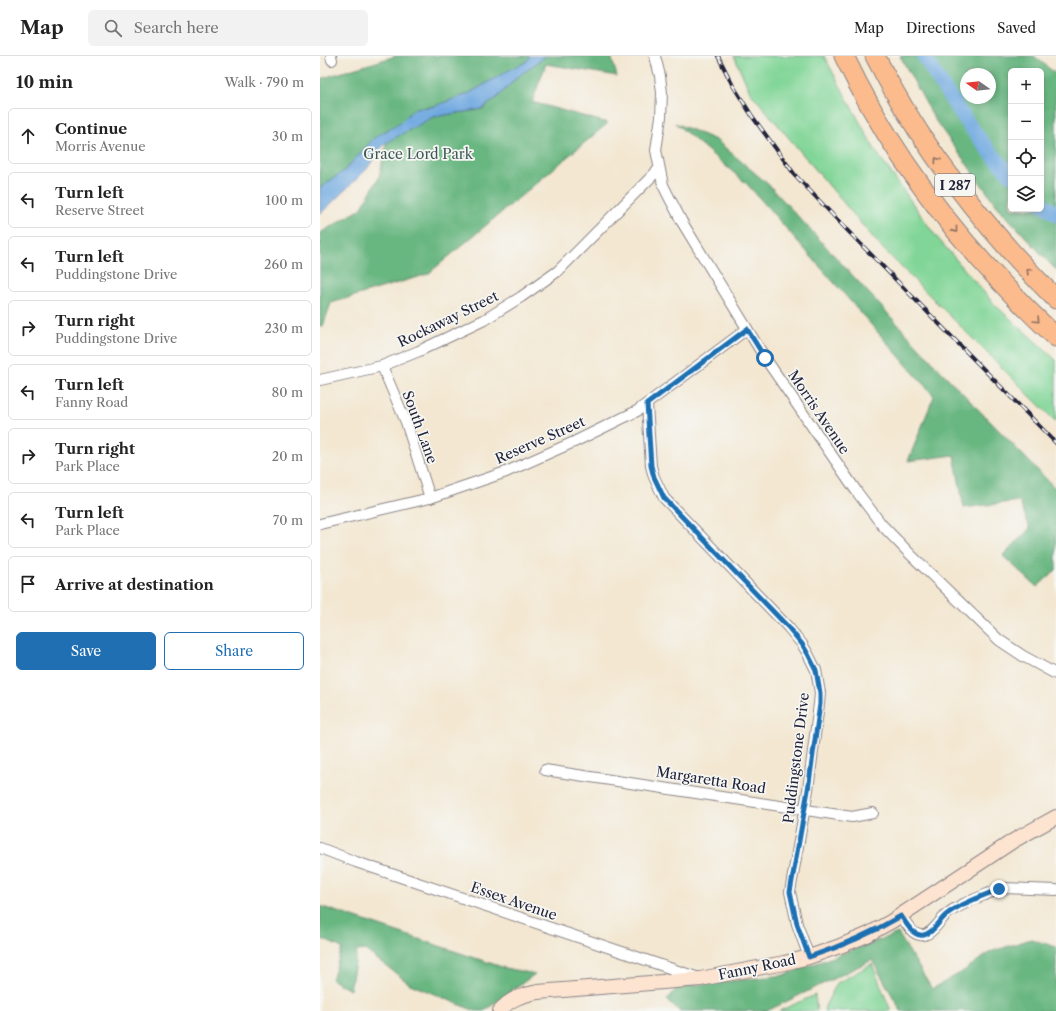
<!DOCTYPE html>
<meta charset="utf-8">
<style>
:root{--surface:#fff;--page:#f2f2f2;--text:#222;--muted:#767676;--line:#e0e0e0;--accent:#1f6fb2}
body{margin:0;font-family:"Libre Caslon Text",serif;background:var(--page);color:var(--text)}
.controls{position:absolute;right:12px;top:12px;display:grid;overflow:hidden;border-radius:6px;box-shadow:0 2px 6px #0003}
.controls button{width:36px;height:36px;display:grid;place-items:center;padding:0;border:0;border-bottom:1px solid var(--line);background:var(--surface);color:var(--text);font:20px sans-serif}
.compass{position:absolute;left:640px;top:12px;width:36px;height:36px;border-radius:50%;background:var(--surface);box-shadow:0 2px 6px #0003;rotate:284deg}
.stop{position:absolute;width:12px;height:12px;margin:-9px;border:3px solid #1f6fb2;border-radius:50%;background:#fff}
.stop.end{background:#1f6fb2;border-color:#fff;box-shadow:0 1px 4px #0008}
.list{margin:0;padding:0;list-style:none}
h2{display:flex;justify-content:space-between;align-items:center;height:52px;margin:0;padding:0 16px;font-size:17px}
h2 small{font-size:13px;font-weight:400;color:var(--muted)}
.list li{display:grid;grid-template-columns:26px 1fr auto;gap:12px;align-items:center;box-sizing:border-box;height:56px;margin:0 8px 8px;padding:0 8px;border:1px solid var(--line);border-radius:6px}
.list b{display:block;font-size:15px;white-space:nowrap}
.list p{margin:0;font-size:13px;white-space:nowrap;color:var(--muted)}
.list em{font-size:13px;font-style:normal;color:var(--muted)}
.actions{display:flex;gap:8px;padding:12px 16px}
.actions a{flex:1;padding:9px 0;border:1px solid var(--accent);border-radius:6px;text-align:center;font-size:14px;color:var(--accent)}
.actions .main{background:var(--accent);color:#fff}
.icon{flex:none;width:22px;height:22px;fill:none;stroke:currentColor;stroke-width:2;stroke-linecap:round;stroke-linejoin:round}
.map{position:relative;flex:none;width:736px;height:955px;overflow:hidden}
header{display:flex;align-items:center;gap:24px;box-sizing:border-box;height:56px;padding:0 20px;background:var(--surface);border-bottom:1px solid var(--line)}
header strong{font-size:19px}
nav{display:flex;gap:22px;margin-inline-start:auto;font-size:14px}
.search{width:280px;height:36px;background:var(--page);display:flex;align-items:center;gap:10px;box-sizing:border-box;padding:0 14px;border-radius:6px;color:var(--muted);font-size:15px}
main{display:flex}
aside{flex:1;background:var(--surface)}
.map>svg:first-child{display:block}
</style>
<header>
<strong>Map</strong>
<div class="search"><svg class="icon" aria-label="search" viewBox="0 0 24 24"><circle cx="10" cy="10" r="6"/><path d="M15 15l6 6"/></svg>Search here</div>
<nav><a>Map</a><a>Directions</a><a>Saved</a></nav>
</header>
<main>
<aside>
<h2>10 min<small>Walk · 790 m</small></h2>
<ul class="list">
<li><svg class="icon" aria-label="ahead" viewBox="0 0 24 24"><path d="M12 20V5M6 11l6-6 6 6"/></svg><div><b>Continue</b><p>Morris Avenue</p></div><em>30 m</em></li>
<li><svg class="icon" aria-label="left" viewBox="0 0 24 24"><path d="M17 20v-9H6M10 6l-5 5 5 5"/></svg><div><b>Turn left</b><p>Reserve Street</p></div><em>100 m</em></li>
<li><svg class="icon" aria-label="left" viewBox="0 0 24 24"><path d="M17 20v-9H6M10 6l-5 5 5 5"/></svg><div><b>Turn left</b><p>Puddingstone Drive</p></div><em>260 m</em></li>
<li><svg class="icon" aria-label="right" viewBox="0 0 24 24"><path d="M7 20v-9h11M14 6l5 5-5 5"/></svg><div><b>Turn right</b><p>Puddingstone Drive</p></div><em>230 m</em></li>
<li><svg class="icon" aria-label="left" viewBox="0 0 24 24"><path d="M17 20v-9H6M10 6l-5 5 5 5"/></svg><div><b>Turn left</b><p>Fanny Road</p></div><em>80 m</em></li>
<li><svg class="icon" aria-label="right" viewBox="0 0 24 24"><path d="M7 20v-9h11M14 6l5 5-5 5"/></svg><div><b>Turn right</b><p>Park Place</p></div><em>20 m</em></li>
<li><svg class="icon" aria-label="left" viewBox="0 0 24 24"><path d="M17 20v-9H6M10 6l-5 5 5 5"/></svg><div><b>Turn left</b><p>Park Place</p></div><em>70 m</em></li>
<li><svg class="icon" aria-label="arrive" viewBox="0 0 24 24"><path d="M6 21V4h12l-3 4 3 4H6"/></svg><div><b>Arrive at destination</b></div></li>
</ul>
<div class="actions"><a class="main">Save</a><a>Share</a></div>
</aside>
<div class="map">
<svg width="736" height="955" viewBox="0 0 736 955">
<rect width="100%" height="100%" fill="#f6f6f2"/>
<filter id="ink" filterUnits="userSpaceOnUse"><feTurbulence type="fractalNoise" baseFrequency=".025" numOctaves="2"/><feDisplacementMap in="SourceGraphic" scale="8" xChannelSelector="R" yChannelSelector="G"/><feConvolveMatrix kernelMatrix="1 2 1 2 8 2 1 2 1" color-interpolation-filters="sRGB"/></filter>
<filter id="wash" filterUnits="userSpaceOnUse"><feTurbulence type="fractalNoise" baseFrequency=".012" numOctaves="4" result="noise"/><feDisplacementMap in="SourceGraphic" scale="16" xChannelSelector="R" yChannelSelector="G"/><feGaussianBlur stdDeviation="0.9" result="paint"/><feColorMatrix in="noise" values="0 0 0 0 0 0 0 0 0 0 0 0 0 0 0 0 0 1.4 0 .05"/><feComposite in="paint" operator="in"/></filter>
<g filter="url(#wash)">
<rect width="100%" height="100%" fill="#f3e7d1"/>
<g fill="#81d597" stroke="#527c69">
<path d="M414 0H504L555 94 615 179 675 249 736 304V366L561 191 430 36Z"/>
<path d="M552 908 571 955H504L505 950 517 927Z"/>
<path d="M495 939 497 955H459Z"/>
</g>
<g fill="#68b680" stroke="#456c5e" fill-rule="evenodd">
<path d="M76 0H210L206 6 191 13 148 38 112 51 95 52 81 66 64 76 24 115 0 132V23Z"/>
<path d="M226 0H291L297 20 226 8 212 46 288 67 108 218 11 247 3 270H0V177L41 153 59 121 67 85 113 61 162 53 179 40 196 22Z"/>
<path d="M580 0H714L736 18V214L677 150 615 64ZM691 15H721V153H691ZM646 18H670V42H646Z"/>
<path d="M355 67 396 84 449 129 620 314 736 433V514L717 531 683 500 710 472 699 445 644 452 634 399 588 405 614 340 427 128Z"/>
<path d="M0 850 185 912 215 918 164 955H155L90 928 45 894 37 895 30 934 12 924 22 892 0 882Z"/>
<path d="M578 877 612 933 642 916 670 896 711 883 736 891V955H581L552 904 447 955H359L347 944 358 931 464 919Z"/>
</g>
<path fill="#70a9e0" stroke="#49668e" d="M210 0H226L196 22 179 40 162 53 113 61 67 86 61 92 47 113 0 158V132L24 115 54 82 81 66 95 52 112 51 148 38 191 13 206 6Z"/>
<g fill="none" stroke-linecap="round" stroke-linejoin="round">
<g stroke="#70a9e0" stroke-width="15">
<path d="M604 0C629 42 657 84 691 119"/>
<path d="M721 147 736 158"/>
</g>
</g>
</g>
<g filter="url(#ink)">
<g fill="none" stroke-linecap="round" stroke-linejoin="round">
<g stroke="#8a8486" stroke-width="12">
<g id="minor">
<path d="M11 0 12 4"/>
<path d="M335 0 340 20 342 37 341 61 336 94 343 129 348 139 362 166 445 302 537 436 562 469 591 499 679 584 703 600 736 618"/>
<path d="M62 310 86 366 110 442"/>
<path d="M0 324 62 310 99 295 164 264 201 241 238 215 339 113"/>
<path d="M327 348 331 410 334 421 344 442 468 571 482 588 488 598 496 614 500 637 499 648 488 734 470 836 477 868 489 901"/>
<path d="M0 468 110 442 186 416 254 386 317 355 427 273"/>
<path d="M225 714 532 761 553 757"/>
<path d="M0 792 36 806 376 921"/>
<path d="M581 860C586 866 591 878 600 879 611 881 619 865 626 859 638 848 664 840 679 833L684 832 736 834"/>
</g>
</g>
<g stroke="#8a8486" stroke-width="16">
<path id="secondary" d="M180 955C190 942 203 939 218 936L380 923 464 907 489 901 520 890 547 879 572 865 693 785 736 761"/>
</g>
<g stroke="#8a8486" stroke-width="21">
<g id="motorway">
<path d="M524 0C575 107 650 201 736 281"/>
<path d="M555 0C601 91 664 171 736 243"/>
</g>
</g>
<use href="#minor" stroke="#fff" stroke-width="10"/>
<use href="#secondary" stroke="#fde4d1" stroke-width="14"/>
<use href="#motorway" stroke="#fbbb8c" stroke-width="19"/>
<g stroke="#22223b" stroke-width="4">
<path id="rail" d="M398 0 412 28 432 60 475 119 525 172 736 387"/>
</g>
<use href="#rail" stroke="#f6f6f2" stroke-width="2.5" stroke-dasharray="8" stroke-linecap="butt"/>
</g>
<defs><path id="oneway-chevron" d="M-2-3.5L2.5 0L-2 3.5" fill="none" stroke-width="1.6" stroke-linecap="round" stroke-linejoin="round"/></defs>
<g stroke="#8e6e64">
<use href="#oneway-chevron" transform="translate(617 104) rotate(-125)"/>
<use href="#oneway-chevron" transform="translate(635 174) rotate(51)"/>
<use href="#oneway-chevron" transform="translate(709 215) rotate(-134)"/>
<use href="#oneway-chevron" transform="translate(717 264) rotate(45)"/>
</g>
</g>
<g fill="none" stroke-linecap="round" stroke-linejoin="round" filter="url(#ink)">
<path stroke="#1f6fb2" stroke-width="5" d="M445 302 427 273 327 348 331 410 334 421 344 442 468 571 482 588 488 598 496 614 500 637V648L488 734 470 836 477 868 489 901C522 890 552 877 581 860 586 866 591 878 600 879 611 881 619 865 626 859 638 848 664 840 679 833"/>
</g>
<g text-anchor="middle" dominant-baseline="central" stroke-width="3.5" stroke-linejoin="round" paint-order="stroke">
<rect fill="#f6f6f2" stroke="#626272" stroke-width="1" x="615" y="118" width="40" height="22" rx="3"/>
<g font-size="13" font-weight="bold" fill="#22223b">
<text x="635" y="129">I 287</text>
</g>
<g font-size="14" fill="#3e5857" stroke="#f6f6f2">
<text x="98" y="98">Grace Lord Park</text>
</g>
<g font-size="14" fill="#22223b" stroke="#f6f6f2">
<text transform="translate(128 263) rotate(-26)">Rockaway Street</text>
<text transform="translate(499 356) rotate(56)">Morris Avenue</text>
<text transform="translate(100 371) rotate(70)">South Lane</text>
<text transform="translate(220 384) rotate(-24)">Reserve Street</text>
<text transform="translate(476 702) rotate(-83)">Puddingstone Drive</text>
<text transform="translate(391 724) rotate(9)">Margaretta Road</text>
<text transform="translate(194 845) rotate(19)">Essex Avenue</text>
<text transform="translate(437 911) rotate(-12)">Fanny Road</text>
</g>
</g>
</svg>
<div class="controls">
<button>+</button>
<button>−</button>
<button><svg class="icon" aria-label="locate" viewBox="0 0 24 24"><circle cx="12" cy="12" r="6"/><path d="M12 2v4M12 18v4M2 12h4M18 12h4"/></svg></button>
<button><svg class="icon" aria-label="layers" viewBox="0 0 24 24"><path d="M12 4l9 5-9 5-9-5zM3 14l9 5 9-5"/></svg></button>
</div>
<svg class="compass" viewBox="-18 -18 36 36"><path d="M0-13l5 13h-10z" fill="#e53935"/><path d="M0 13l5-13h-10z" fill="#767676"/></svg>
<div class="stop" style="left:445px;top:302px"></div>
<div class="stop end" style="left:679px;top:833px"></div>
</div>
</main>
